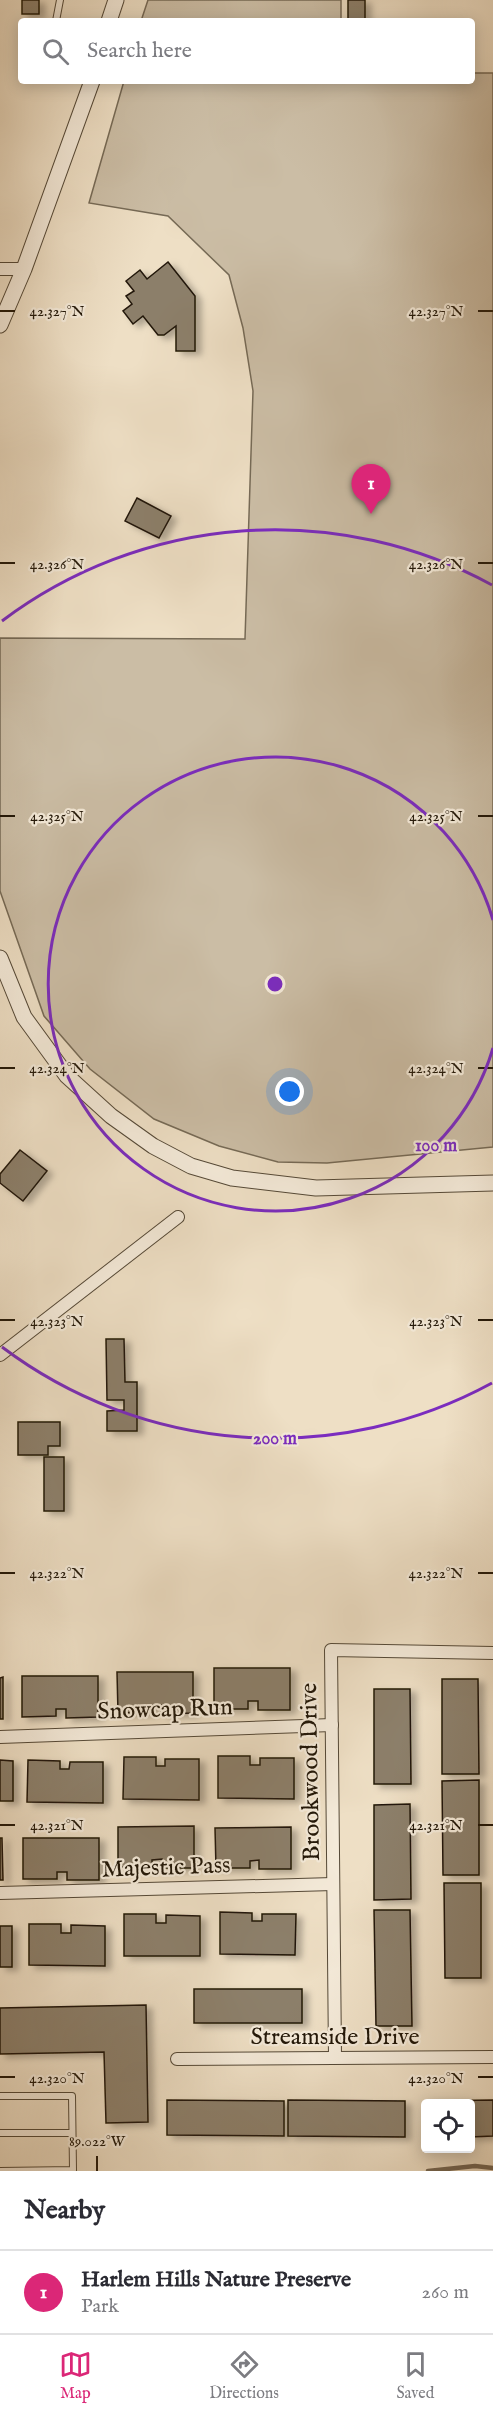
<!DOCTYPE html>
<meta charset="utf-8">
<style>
:root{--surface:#fff;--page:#f2f2f3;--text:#2b2b33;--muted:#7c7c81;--line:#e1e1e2;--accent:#db2777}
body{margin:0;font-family:"IM FELL English",serif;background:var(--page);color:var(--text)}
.controls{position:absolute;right:18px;bottom:18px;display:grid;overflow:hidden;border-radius:6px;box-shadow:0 3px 15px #0003}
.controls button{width:54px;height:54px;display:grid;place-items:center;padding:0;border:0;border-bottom:2px solid var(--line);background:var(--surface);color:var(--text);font:30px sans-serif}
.you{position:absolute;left:290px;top:1092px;width:21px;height:21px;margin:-15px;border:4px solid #fff;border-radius:50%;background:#1a73e8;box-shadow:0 0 0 9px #1a73e833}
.badge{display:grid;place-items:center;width:39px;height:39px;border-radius:50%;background:var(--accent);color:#fff;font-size:20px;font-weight:700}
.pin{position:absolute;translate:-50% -50px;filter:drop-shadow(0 2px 3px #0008)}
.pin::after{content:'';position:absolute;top:32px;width:21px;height:18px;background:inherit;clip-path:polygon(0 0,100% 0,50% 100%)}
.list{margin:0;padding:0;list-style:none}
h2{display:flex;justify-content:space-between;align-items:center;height:78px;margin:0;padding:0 24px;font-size:26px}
h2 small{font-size:20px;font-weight:400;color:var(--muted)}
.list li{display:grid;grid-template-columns:39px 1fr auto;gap:18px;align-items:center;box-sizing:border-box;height:84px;padding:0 24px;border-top:2px solid var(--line)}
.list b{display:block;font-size:22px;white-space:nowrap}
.list p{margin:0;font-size:20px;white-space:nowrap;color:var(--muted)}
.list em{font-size:20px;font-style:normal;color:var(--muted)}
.icon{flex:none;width:33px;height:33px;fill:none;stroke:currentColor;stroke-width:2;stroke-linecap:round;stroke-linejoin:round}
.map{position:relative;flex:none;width:493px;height:2171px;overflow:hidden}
.search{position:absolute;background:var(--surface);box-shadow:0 3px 15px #0003;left:18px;right:18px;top:18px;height:66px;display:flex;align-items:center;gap:15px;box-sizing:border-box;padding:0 21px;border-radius:6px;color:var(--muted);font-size:22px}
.sheet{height:162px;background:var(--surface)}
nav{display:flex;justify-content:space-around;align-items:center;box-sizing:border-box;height:84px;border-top:2px solid var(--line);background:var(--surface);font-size:16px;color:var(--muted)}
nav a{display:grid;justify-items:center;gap:3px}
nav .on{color:var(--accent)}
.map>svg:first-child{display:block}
</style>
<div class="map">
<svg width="493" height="2171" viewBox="0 0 493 2171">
<defs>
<filter id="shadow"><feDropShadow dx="6" dy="3.5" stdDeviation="3" flood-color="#0004"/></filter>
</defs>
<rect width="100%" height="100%" fill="#eedfc5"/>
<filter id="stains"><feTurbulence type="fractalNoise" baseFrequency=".00333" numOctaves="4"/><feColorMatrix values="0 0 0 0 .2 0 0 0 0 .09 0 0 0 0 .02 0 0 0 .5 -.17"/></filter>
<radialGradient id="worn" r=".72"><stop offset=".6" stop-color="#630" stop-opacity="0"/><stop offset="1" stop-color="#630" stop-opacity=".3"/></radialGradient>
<g fill="#cbbda5" stroke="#766a56" stroke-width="1.5">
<path d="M148 0H341V21H141Z"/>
<path d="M472 73H493V1147L327 1163 278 1162 219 1146 154 1119 90 1069 44 1016 0 891V638L245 639 253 391 243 328 229 275 168 216 89 203 124 81H472Z"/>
</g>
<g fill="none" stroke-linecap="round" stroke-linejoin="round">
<path stroke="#736653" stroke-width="4.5" d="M428 2171 475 2166 493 2168"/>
</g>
<g fill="#8c7f6a" stroke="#221708" stroke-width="1.5" filter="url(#shadow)">
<rect x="22" y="0" width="17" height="14"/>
<rect x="348" y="0" width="17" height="21"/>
<path d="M168 262 195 296V351H176V326L164 335H158L143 316 133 324 123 311 132 304 126 296 134 291 126 281 140 270 147 279Z"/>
<path d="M137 498 171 516 159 538 125 521Z"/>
<path d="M20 1150 47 1171 23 1201 0 1183V1174Z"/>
<path d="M106 1339H124L125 1382H137V1431H107V1411L124 1410V1400H107Z"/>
<path d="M18 1422H60V1446H48V1455H18Z"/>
<rect x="44" y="1457" width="20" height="54"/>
<path d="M214 1668H290V1710H258V1701H248V1709H214Z"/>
<path d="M117 1672H193V1713L161 1714V1705H152V1712L118 1713Z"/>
<path d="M22 1676H98V1717L66 1718V1709H56V1716L22 1717Z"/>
<path d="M3 1677V1719H0V1678Z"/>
<path d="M442 1679H478L479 1774H442Z"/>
<path d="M374 1689H410L411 1784H374Z"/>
<path d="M218 1756H250V1765H260V1758H294V1799L218 1798Z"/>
<path d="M124 1757H156V1766H165V1759H199V1800L123 1799Z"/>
<path d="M0 1760 13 1761V1801H0Z"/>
<path d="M28 1760 60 1761V1769H69L70 1762H103V1803L27 1802Z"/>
<path d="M479 1780V1875H443L442 1781Z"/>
<path d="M410 1804 411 1899 374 1900V1805Z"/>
<path d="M194 1826V1868H162V1859L152 1860V1867H118V1827Z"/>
<path d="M291 1827V1869H259V1860L250 1861V1868H216L215 1828Z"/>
<path d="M0 1838H2L3 1880H0Z"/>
<path d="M23 1838H99V1880H67V1872H57V1879H23Z"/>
<path d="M444 1883H481V1978H445Z"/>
<path d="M374 1910H410L412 2026H376Z"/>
<path d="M220 1912 252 1913V1921H262V1914H296L295 1955 220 1954Z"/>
<path d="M124 1914H156V1923H166V1915L200 1916V1956H124Z"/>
<path d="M29 1924H61V1933H71V1925L105 1926V1966L29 1965Z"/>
<rect x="0" y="1926" width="12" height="41"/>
<rect x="194" y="1989" width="108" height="34"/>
<path d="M146 2005 148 2122 106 2123 104 2052 0 2054V2008Z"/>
<path d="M167 2100 284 2101V2136L167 2135Z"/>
<path d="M288 2100 405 2101V2137L288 2136Z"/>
<path d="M493 2100V2136L470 2137V2104H426V2101Z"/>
</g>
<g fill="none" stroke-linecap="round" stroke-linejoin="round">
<g stroke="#554937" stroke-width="8">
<g id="service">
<path d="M56 21 60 0"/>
<path d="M0 2096H72L73 2170 0 2171"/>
<path d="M0 2133H72"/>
</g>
</g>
<g stroke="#554937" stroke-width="14">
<g id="minor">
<path d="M0 269H24"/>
<path d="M0 1355 178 1217"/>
<path d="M0 1737 332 1725"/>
<path d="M0 1893 333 1884"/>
<path d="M335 2057 331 1650 493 1653"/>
<path d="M177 2059 493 2057"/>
</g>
</g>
<g stroke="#554937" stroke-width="17">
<g id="tertiary">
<path d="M109 21 116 0"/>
<path d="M0 325 24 269 92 81"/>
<path d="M0 958 24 1017 67 1076 111 1116 153 1146 191 1166 232 1178 316 1188 493 1183"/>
</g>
</g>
<use href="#service" stroke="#f4ead9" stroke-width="6"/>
<use href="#minor" stroke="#f4ead9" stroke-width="12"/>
<use href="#tertiary" stroke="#f4ead9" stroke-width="15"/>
</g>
<path fill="none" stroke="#221708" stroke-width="2" d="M0 311H15M478 311H493M0 563H15M478 563H493M0 816H15M478 816H493M0 1068H15M478 1068H493M0 1320H15M478 1320H493M0 1573H15M478 1573H493M0 1825H15M478 1825H493M0 2077H15M478 2077H493M97 2156V2171"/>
<g fill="none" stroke="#7b2cbf" stroke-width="3">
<path d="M493 1048A227 227 0 1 1 493 920"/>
<path d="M492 1383A454 454 0 0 1 2 1347M2 621A454 454 0 0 1 492 585"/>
</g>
<g text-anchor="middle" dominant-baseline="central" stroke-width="4.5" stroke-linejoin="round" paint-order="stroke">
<g font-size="24" fill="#221708" stroke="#f4ead9">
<text transform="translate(165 1710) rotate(-2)">Snowcap Run</text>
<text transform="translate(311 1772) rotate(-91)">Brookwood Drive</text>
<text transform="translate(166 1868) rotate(-2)">Majestic Pass</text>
<text x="335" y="2037">Streamside Drive</text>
</g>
</g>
<g font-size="15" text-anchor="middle" fill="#221708" stroke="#f4ead9" stroke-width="4.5" stroke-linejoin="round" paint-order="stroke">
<text x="57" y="316">42.327°N</text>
<text x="436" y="316">42.327°N</text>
<text x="57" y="569">42.326°N</text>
<text x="436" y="569">42.326°N</text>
<text x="57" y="821">42.325°N</text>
<text x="436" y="821">42.325°N</text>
<text x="57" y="1073">42.324°N</text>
<text x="436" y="1073">42.324°N</text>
<text x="57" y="1326">42.323°N</text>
<text x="436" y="1326">42.323°N</text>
<text x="57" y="1578">42.322°N</text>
<text x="436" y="1578">42.322°N</text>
<text x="57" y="1830">42.321°N</text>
<text x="436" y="1830">42.321°N</text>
<text x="57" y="2083">42.320°N</text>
<text x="436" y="2083">42.320°N</text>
<text x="97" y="2146">89.022°W</text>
</g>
<circle cx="275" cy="984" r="9" fill="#7b2cbf" stroke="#f4ead9" stroke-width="3"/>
<g font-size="18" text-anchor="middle" font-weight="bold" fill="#7b2cbf" stroke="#f4ead9" stroke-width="4.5" stroke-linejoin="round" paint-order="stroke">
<text x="436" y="1151">100 m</text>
<text x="275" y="1444">200 m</text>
</g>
<rect width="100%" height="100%" filter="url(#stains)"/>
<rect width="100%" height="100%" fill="url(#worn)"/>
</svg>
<div class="controls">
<button><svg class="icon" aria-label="locate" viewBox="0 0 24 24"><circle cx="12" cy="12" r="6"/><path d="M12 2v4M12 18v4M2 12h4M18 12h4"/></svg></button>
</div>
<div class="you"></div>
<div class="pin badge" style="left:371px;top:514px">1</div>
<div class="search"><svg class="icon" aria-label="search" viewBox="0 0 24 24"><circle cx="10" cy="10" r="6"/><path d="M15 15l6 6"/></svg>Search here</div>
</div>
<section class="sheet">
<h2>Nearby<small></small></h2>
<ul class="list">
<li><span class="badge">1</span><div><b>Harlem Hills Nature Preserve</b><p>Park</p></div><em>260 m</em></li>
</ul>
</section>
<nav>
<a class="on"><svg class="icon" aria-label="map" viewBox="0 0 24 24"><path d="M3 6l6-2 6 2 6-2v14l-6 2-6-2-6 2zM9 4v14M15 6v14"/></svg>Map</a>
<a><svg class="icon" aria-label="directions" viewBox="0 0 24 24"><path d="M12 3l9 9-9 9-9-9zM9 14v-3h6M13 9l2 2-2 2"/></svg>Directions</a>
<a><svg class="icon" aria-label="saved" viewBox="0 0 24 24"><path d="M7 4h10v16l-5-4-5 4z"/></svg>Saved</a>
</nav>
